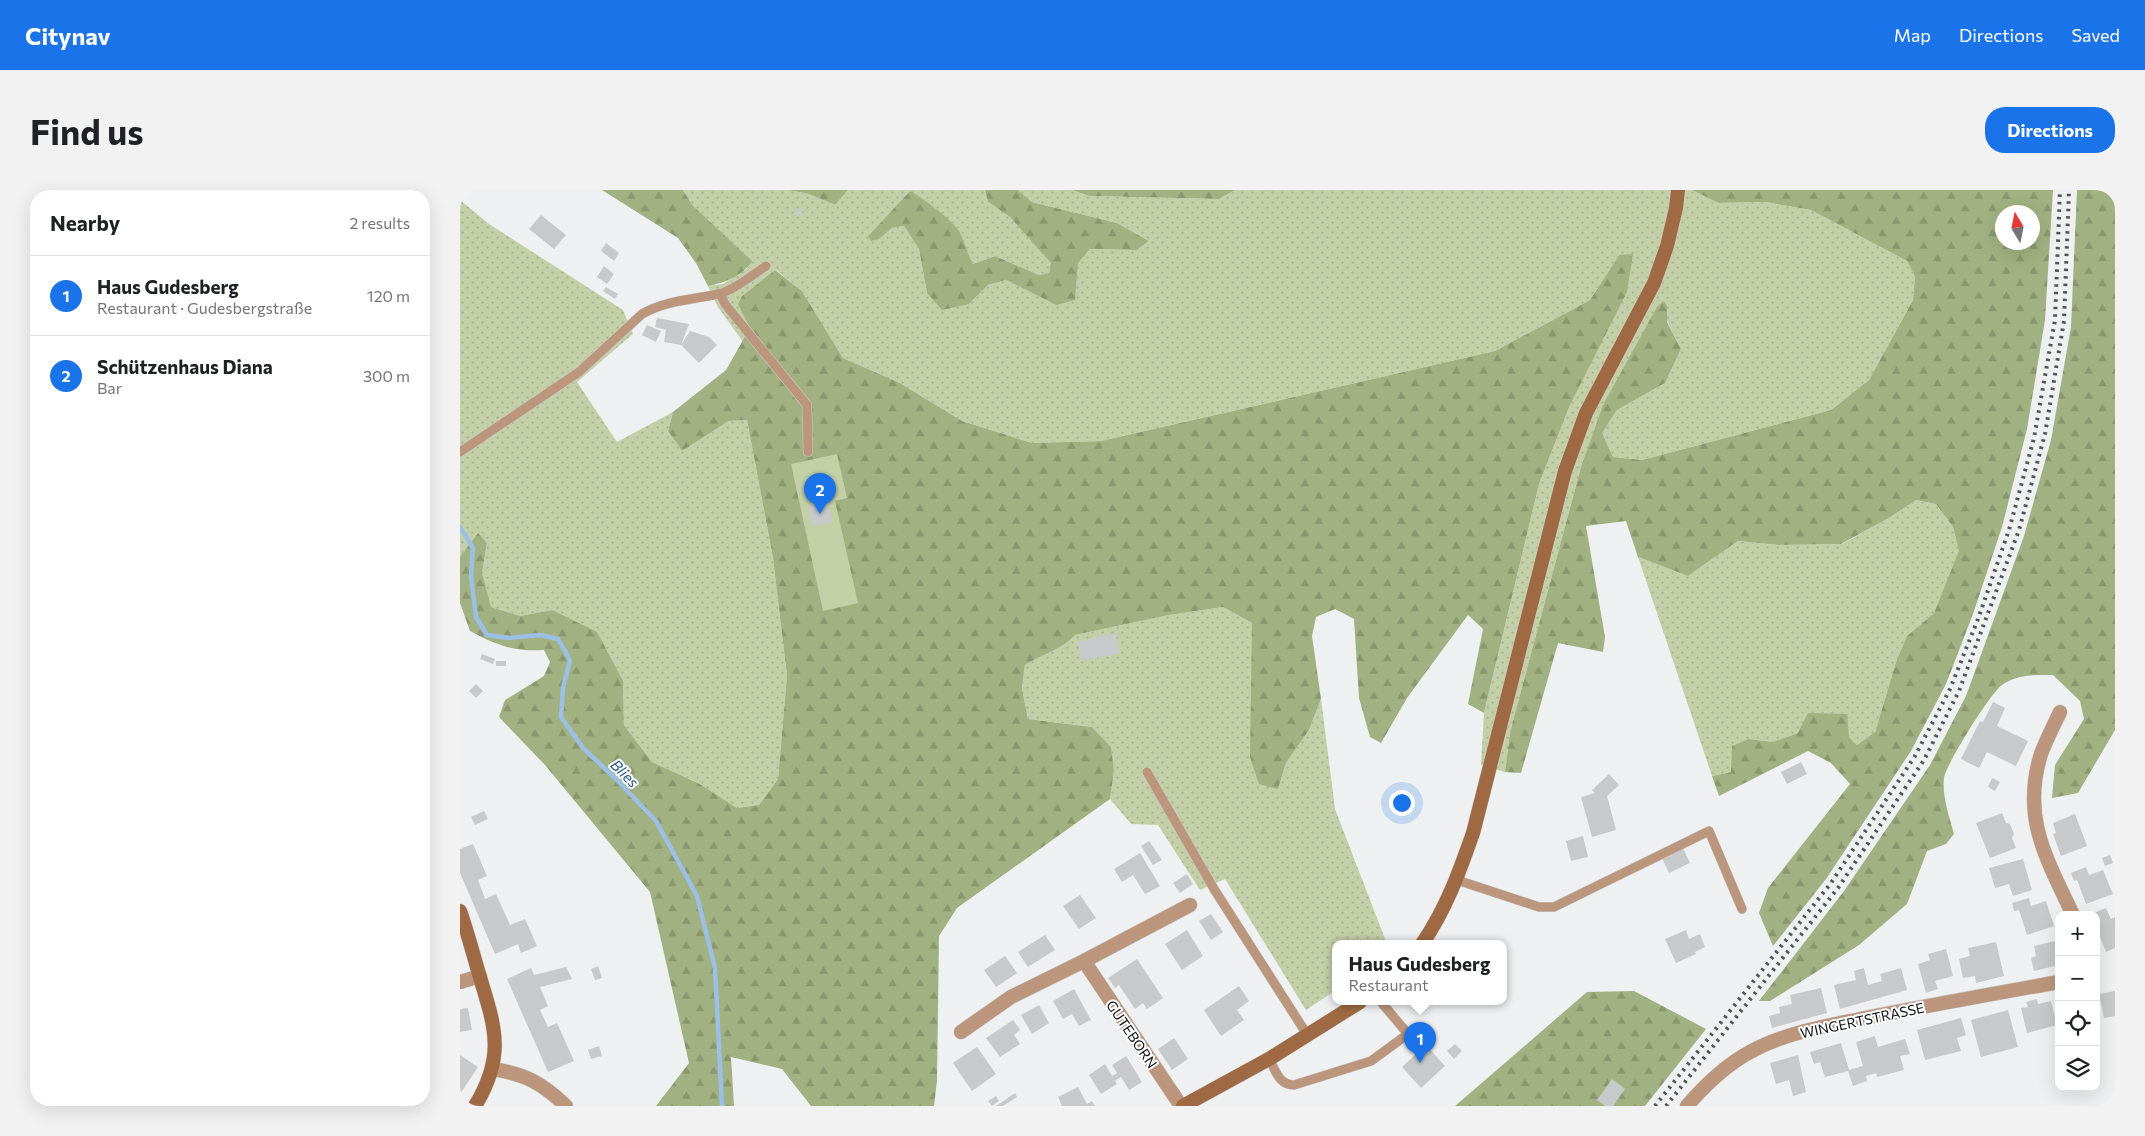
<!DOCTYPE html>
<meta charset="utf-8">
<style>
:root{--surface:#fff;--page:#f2f2f2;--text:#202124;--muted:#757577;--line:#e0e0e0;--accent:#1a73e8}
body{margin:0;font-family:Commissioner,sans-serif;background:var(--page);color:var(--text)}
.controls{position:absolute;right:15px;bottom:15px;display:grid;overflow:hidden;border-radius:10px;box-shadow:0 5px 20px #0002}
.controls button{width:45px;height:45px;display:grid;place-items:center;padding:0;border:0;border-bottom:1px solid var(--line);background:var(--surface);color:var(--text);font:25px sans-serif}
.compass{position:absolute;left:1535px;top:15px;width:45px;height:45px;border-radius:50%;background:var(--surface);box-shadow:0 5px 20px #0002;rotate:350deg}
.you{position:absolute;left:941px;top:612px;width:18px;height:18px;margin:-12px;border:4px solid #fff;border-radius:50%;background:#1a73e8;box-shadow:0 0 0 8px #1a73e833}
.badge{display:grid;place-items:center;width:32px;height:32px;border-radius:50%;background:var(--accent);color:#fff;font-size:16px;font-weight:700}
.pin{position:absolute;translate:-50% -41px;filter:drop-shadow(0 1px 2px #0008)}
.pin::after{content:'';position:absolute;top:26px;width:18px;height:15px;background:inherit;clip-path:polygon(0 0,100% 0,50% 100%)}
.popup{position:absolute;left:872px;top:750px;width:175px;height:65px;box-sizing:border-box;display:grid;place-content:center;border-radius:10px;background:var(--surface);filter:drop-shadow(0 1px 4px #0005);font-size:16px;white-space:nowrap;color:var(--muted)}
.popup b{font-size:19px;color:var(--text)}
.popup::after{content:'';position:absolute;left:50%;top:100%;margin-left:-10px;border:10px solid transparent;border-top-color:var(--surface)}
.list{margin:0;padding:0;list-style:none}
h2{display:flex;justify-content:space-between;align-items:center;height:65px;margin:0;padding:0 20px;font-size:21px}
h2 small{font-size:16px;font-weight:400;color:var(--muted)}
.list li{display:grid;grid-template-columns:32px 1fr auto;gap:15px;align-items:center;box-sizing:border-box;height:80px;padding:0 20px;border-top:1px solid var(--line)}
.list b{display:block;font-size:19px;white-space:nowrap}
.list p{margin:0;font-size:16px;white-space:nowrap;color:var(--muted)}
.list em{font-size:16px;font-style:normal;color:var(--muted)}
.icon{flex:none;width:28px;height:28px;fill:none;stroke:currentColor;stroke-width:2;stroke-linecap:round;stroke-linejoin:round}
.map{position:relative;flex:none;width:1655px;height:916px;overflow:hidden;border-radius:20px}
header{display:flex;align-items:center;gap:30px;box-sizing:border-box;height:70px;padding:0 25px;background:var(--accent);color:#fff}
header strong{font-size:24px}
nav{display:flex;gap:28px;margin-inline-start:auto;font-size:18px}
.intro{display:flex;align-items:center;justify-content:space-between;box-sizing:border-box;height:120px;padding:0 30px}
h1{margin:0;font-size:35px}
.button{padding:12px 22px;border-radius:20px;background:var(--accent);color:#fff;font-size:18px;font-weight:700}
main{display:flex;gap:30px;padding:0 30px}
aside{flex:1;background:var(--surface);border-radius:20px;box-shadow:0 5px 20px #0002}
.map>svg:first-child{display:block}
</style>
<header>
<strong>Citynav</strong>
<nav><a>Map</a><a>Directions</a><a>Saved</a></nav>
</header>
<div class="intro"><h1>Find us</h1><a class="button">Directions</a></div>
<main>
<aside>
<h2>Nearby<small>2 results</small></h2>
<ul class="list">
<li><span class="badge">1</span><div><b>Haus Gudesberg</b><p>Restaurant · Gudesbergstraße</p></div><em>120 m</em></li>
<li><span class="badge">2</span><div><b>Schützenhaus Diana</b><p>Bar</p></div><em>300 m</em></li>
</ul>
</aside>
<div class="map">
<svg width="1655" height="916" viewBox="0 0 1655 916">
<defs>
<pattern id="grass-dots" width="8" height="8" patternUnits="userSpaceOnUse" patternTransform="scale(1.25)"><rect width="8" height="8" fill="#c3d0a7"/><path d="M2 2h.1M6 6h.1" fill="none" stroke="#a6b18f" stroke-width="1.8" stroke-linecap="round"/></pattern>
<pattern id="forest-firs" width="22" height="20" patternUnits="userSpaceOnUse" patternTransform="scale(1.25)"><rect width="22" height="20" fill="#a2b181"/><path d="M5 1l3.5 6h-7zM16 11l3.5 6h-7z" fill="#8a976e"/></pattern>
</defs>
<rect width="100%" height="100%" fill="#eef0f2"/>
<g fill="url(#grass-dots)">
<path d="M223 0H328L349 4 375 15 388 0H525L528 12 550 27 592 73 589 83 579 85 535 66 513 74 506 63 498 41 450 1 408 46 419 49 432 38 444 36 459 59 467 103 509 114 528 95 546 90 596 115 618 72 630 59 677 60 689 51 657 33 572 12 558 0H612L629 6 759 9 775 0H1232L1258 13 1305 12 1351 20 1447 71 1455 87 1453 110 1409 190 1371 220 1182 270 1153 267 1142 243 1157 220 1205 193 1221 159 1207 131V116L1121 277 1050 542 1045 582 1021 575 1024 523 1079 294 1110 215 1159 65 1130 110 1035 161 641 251 572 253 502 231 440 193 383 168 342 101 316 80 282 106 290 138 283 152 258 117 248 96 263 94 288 78 233 16Z"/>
<path d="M0 10 29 34 163 120 173 144 117 192 157 252 213 222 208 241 222 261 269 231 287 230 313 368 327 486 318 589 299 615 277 618 240 594 192 572 164 535 163 491 92 420 60 426 30 417 22 383 27 353 18 344 0 367Z"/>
<path d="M1456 310 1476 314 1493 337 1500 361 1474 423 1447 446 1437 469 1415 542 1397 555 1389 547 1338 543 1313 552 1289 549 1271 582 1252 586 1178 367 1228 386 1278 351 1319 355 1382 354 1429 328Z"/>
<path d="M763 417 792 433V499L799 593 818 599 826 573 849 540 861 509 875 619 927 754H876V800L846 820 765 689 740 700 698 635 671 634 650 609 654 581 650 557 632 537 568 529 562 498 565 475C581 465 603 459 615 445L709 425Z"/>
</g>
<g fill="url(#forest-firs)" fill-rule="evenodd">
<path d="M142 0H223L233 16 292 71C283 86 264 93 248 96L236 73 218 48Z"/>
<path d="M328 0H388L375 15 349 4Z"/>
<path d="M525 0H558L572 12 657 33 689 51 677 60 630 59 618 73 615 110 596 115 546 90 528 95 509 114 482 120 467 103 459 59 444 36 432 38 419 49 411 51 408 46 450 1C463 8 491 29 499 41 505 51 507 64 513 74L535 66 579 85 589 83 591 73 550 27 528 12Z"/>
<path d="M612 0H775L759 9 629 6Z"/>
<path d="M1232 0H1593L1585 130 1567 239 1542 337 1513 424 1486 494 1451 561 1366 689 1313 756 1299 723 1308 698 1390 594 1371 573 1348 561 1259 606 1252 586 1271 582 1272 556 1289 549 1313 552 1338 543 1348 523 1387 524 1389 547 1397 555 1415 542 1437 469 1447 446 1474 423 1499 361 1493 337 1476 314 1456 310 1429 328 1381 354 1319 355 1278 351 1228 386 1178 367 1166 331 1126 336 1145 447 1143 462 1098 453 1061 583 1045 582 1050 542 1121 277 1143 215 1197 117 1204 111 1207 116V132L1221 159 1205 193 1157 220 1142 243 1153 267 1182 270 1371 220 1409 190 1453 110 1455 87 1447 71 1351 20 1305 12 1258 13ZM1542 22H1572V52H1542Z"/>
<path d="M1617 0H1655V540L1618 603 1592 608 1595 575 1624 529 1620 511 1593 485C1575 485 1558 484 1542 495 1531 502 1485 576 1484 588 1482 606 1489 626 1494 644L1486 654 1467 661 1447 714 1399 755 1310 811H1299L1384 701 1470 575 1506 506 1564 346 1591 250 1611 137Z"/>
<path d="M1173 64 1167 102 1110 215 1079 294 1024 523 1008 514 1023 439 1008 425 947 508 921 553 910 547 899 508 894 429 875 419 856 427 852 446 861 509 849 540 826 573 818 599 799 594 790 567 792 433 763 417 709 425 615 445C603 459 581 465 565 475L562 498 568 529 632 537 651 557 654 581 650 609 497 718 479 746 477 891 474 916H351L322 879 271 867 274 916H196L229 873 190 702 85 575 39 527 45 510 84 486 90 472 84 460C54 462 36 455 10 441L0 413V367L18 343 27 353 22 383 31 417 60 426 92 420 137 442 163 491 164 535 192 572 240 594 277 618 299 615 318 589 327 486 313 368 287 230 269 231 222 261 208 241 213 222 266 180 290 138 278 114 282 106 315 80 342 101 383 168 440 193 502 231 572 253 641 251 1035 161 1130 110 1159 65Z"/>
<path d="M1174 801 1246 839 1185 916H995L1127 802Z"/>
</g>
<path fill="#c3d0a7" d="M377 264 387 308 375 311 398 413 363 421 331 274Z"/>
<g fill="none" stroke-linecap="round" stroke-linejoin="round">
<path stroke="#9cbfe6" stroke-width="4.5" d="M0 337 13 358 11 386 16 427 27 445 49 448 80 445 98 449 110 470 103 498 101 527 123 558 156 589 196 631 237 706 255 778 262 916"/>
</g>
<g fill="#c7c9ca">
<path d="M341 18 343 25 337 26 335 19Z"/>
<path d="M81 25 106 45 94 59 69 39Z"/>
<path d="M146 53 159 63 154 71 141 61Z"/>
<path d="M144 76 154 84 147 94 137 87Z"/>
<path d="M146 97 158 104 155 109 143 101Z"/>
<path d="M197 128 229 134 221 155 230 141 249 147 257 155 239 173 221 155 204 152 206 140 195 137Z"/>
<path d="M187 135 201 141 196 152 182 145Z"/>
<path d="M368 311 372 332 352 336 348 315Z"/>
<path d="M655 443 660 463 622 471 617 452Z"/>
<path d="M22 464 35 469 33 474 20 469Z"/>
<rect x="36" y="471" width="10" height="5"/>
<path d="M16 494 23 501 16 508 9 501Z"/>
<path d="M1533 512 1545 518 1537 536 1568 551 1556 576 1527 562 1519 578 1501 569 1520 531 1523 532Z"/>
<path d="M1341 572 1347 584 1327 594 1321 582Z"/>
<path d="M1149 584 1159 595 1147 606 1156 640 1132 647 1121 607 1135 603 1132 600Z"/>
<path d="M1532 588 1540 592 1535 601 1528 597Z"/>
<path d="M24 621 28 629 15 635 11 627Z"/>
<path d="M1542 623 1546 633 1550 634 1554 644 1552 648 1556 658 1530 668 1516 633Z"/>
<path d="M1615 624 1627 656 1601 666 1593 644 1596 643 1593 633Z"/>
<path d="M1123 646 1128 667 1111 671 1106 651Z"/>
<path d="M689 651 702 670 693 675 681 656Z"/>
<path d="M13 654 27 686 18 690 25 709 36 704 50 735 65 729 77 756 61 763 58 754 35 764 0 683V659Z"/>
<path d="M1223 658 1230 673 1209 683 1202 668Z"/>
<path d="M680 663 700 696 685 704 673 685 662 692 654 679Z"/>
<path d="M1650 665 1653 673 1645 676 1642 668Z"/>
<path d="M1563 669 1572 700 1553 706 1549 694 1535 698 1529 678Z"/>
<path d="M1626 677 1629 685 1643 680 1653 704 1626 714 1617 690 1614 691 1611 683Z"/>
<path d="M727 684 733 694 720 703 713 693Z"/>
<path d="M620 705 636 728 619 739 603 716Z"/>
<path d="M1569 708 1571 716 1586 711 1594 736 1567 745 1559 720 1554 721 1552 713Z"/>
<path d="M1646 718 1651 729 1655 727V758L1646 762 1636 737V725H1629Z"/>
<path d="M751 724 763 742 751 750 739 731Z"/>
<path d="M727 740 743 766 722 780 705 754Z"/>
<path d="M1226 740 1229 749 1240 744 1245 757 1235 762 1236 764 1216 773 1205 749Z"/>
<path d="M585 745 595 760 568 777 558 762Z"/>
<path d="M1595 751 1599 775 1574 781 1571 768 1576 766 1574 756Z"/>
<path d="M1536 752 1544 786 1516 793 1515 786 1503 788 1499 769 1510 766 1508 758Z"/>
<path d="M1486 759 1493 786 1475 791 1478 799 1466 803 1458 774 1470 770 1468 764Z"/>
<path d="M545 766 557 783 536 797 524 780Z"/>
<path d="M677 769 703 808 687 819 683 813 675 819 659 795 655 798 648 788Z"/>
<path d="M138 776 142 788 135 790 131 779Z"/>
<path d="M106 777 112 789 80 797 88 816 80 820 88 837 97 833 114 871 88 882 47 789 71 778 74 785Z"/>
<path d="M1404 778 1408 795 1422 791 1420 784 1441 778 1447 800 1380 819 1374 795 1396 790 1394 781Z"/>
<path d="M779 796 789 811 777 820 784 830 761 846 744 820Z"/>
<path d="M1361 798 1367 823 1312 838 1309 826 1320 823 1319 817 1332 814 1330 805Z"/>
<path d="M614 799 631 830 619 836 612 824 603 829 593 811Z"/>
<path d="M1655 801V826L1644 828 1639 804Z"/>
<path d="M1577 809 1578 814 1591 811 1597 835 1567 843 1561 818 1568 817 1566 812Z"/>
<path d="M579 815 589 833 572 844 561 825Z"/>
<path d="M8 818 12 840 0 842V819Z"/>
<path d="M1548 820 1558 857 1521 867 1511 830Z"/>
<path d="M1501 828 1506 845 1497 848 1501 861 1465 870 1457 840Z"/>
<path d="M553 830 560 840 554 845 560 854 540 867 526 848Z"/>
<path d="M1415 846 1418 857 1445 849 1450 864 1440 866 1444 880 1417 887 1416 883 1406 886 1407 891 1393 896 1388 881 1365 887 1360 872 1354 874 1350 862 1381 853 1389 880 1403 876 1396 852Z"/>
<path d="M714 848 728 869 712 880 698 859Z"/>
<path d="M995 854 1002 861 994 869 987 861Z"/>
<path d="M966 855 985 876 961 898 942 877Z"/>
<path d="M139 856 142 866 131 869 128 860Z"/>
<path d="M517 857 536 884 512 901 493 873Z"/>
<path d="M0 865 18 877 0 904Z"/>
<path d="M1338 865 1346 902 1333 906 1329 890 1316 894 1310 873Z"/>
<path d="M666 866 682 892 669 900 661 887 655 891 657 894 641 904 629 885 645 874 652 886 657 883 652 875Z"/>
<path d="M1152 889 1165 899 1153 916H1145L1137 910Z"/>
<path d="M618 897 627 914 632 911 635 916H602L598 907Z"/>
<path d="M555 903 557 907 543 916H536Z"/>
<path d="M536 906 539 911 532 916 528 911Z"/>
</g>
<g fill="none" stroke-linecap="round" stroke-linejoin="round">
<g stroke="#caccce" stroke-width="10">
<g id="service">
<path d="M260 104 265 114 347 215 348 262"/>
<path d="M0 262 119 182 182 124C206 110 232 110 258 104 275 100 292 85 306 76"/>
<path d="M687 582 754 699 848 846"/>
<path d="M997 690 1079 717H1094L1249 641 1282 719"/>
<path d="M809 869C816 881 819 895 834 895L911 871 948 844 921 812"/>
</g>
</g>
<g stroke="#caccce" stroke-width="15">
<g id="minor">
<path d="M1600 522C1594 535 1586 550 1581 564 1561 628 1587 669 1613 725"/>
<path d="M624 771 721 916"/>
<path d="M0 792 20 786"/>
<path d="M501 842 551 807 624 771 730 715"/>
<path d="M33 879C65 884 82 893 106 916"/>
<path d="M1227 916C1245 895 1266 875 1290 862 1324 843 1363 837 1400 829 1466 816 1532 804 1599 792"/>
</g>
</g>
<g stroke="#caccce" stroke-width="15">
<g id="secondary">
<path d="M0 721C7 741 13 763 19 784 35 837 46 865 15 916"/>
<path d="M962 754C986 719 999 683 1013 643L1105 281 1126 223 1194 93 1207 56 1216 18 1218 0"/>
<path d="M723 916 809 869 900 812"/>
</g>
</g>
<use href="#service" stroke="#bb967c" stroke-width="9"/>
<use href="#minor" stroke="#bb967c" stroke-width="14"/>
<use href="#secondary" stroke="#9f6a43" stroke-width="14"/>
<g stroke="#535355" stroke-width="4" stroke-dasharray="2.5 5" stroke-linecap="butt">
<path d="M1195 916 1371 693 1455 566 1490 499 1518 429 1549 340 1574 248 1595 130 1600 0"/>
<path d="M1206 916 1378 698 1464 570 1499 501 1559 340 1585 244 1604 131 1609 0"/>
</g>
</g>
<g text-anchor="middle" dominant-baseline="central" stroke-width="4" stroke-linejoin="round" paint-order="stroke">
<g font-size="14" fill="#0f0f10" stroke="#fcfeff">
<text transform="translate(1402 830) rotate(-12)">WINGERTSTRASSE</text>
<text transform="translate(672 844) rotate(56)">GUTEBORN</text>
</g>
<g font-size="15" font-style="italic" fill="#275689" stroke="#fcfeff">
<text transform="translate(165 583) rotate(45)">Blies</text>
</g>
</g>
</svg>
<div class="controls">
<button>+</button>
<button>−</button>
<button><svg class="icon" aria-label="locate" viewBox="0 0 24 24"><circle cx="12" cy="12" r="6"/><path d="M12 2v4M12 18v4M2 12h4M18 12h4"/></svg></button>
<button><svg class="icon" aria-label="layers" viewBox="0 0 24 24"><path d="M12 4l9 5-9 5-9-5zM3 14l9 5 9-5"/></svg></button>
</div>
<svg class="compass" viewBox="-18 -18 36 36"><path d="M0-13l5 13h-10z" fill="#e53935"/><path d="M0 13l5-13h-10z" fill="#757577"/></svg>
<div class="you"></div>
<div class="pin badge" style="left:960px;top:873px">1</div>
<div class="popup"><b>Haus Gudesberg</b>Restaurant</div>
<div class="pin badge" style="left:360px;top:324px">2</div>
</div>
</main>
